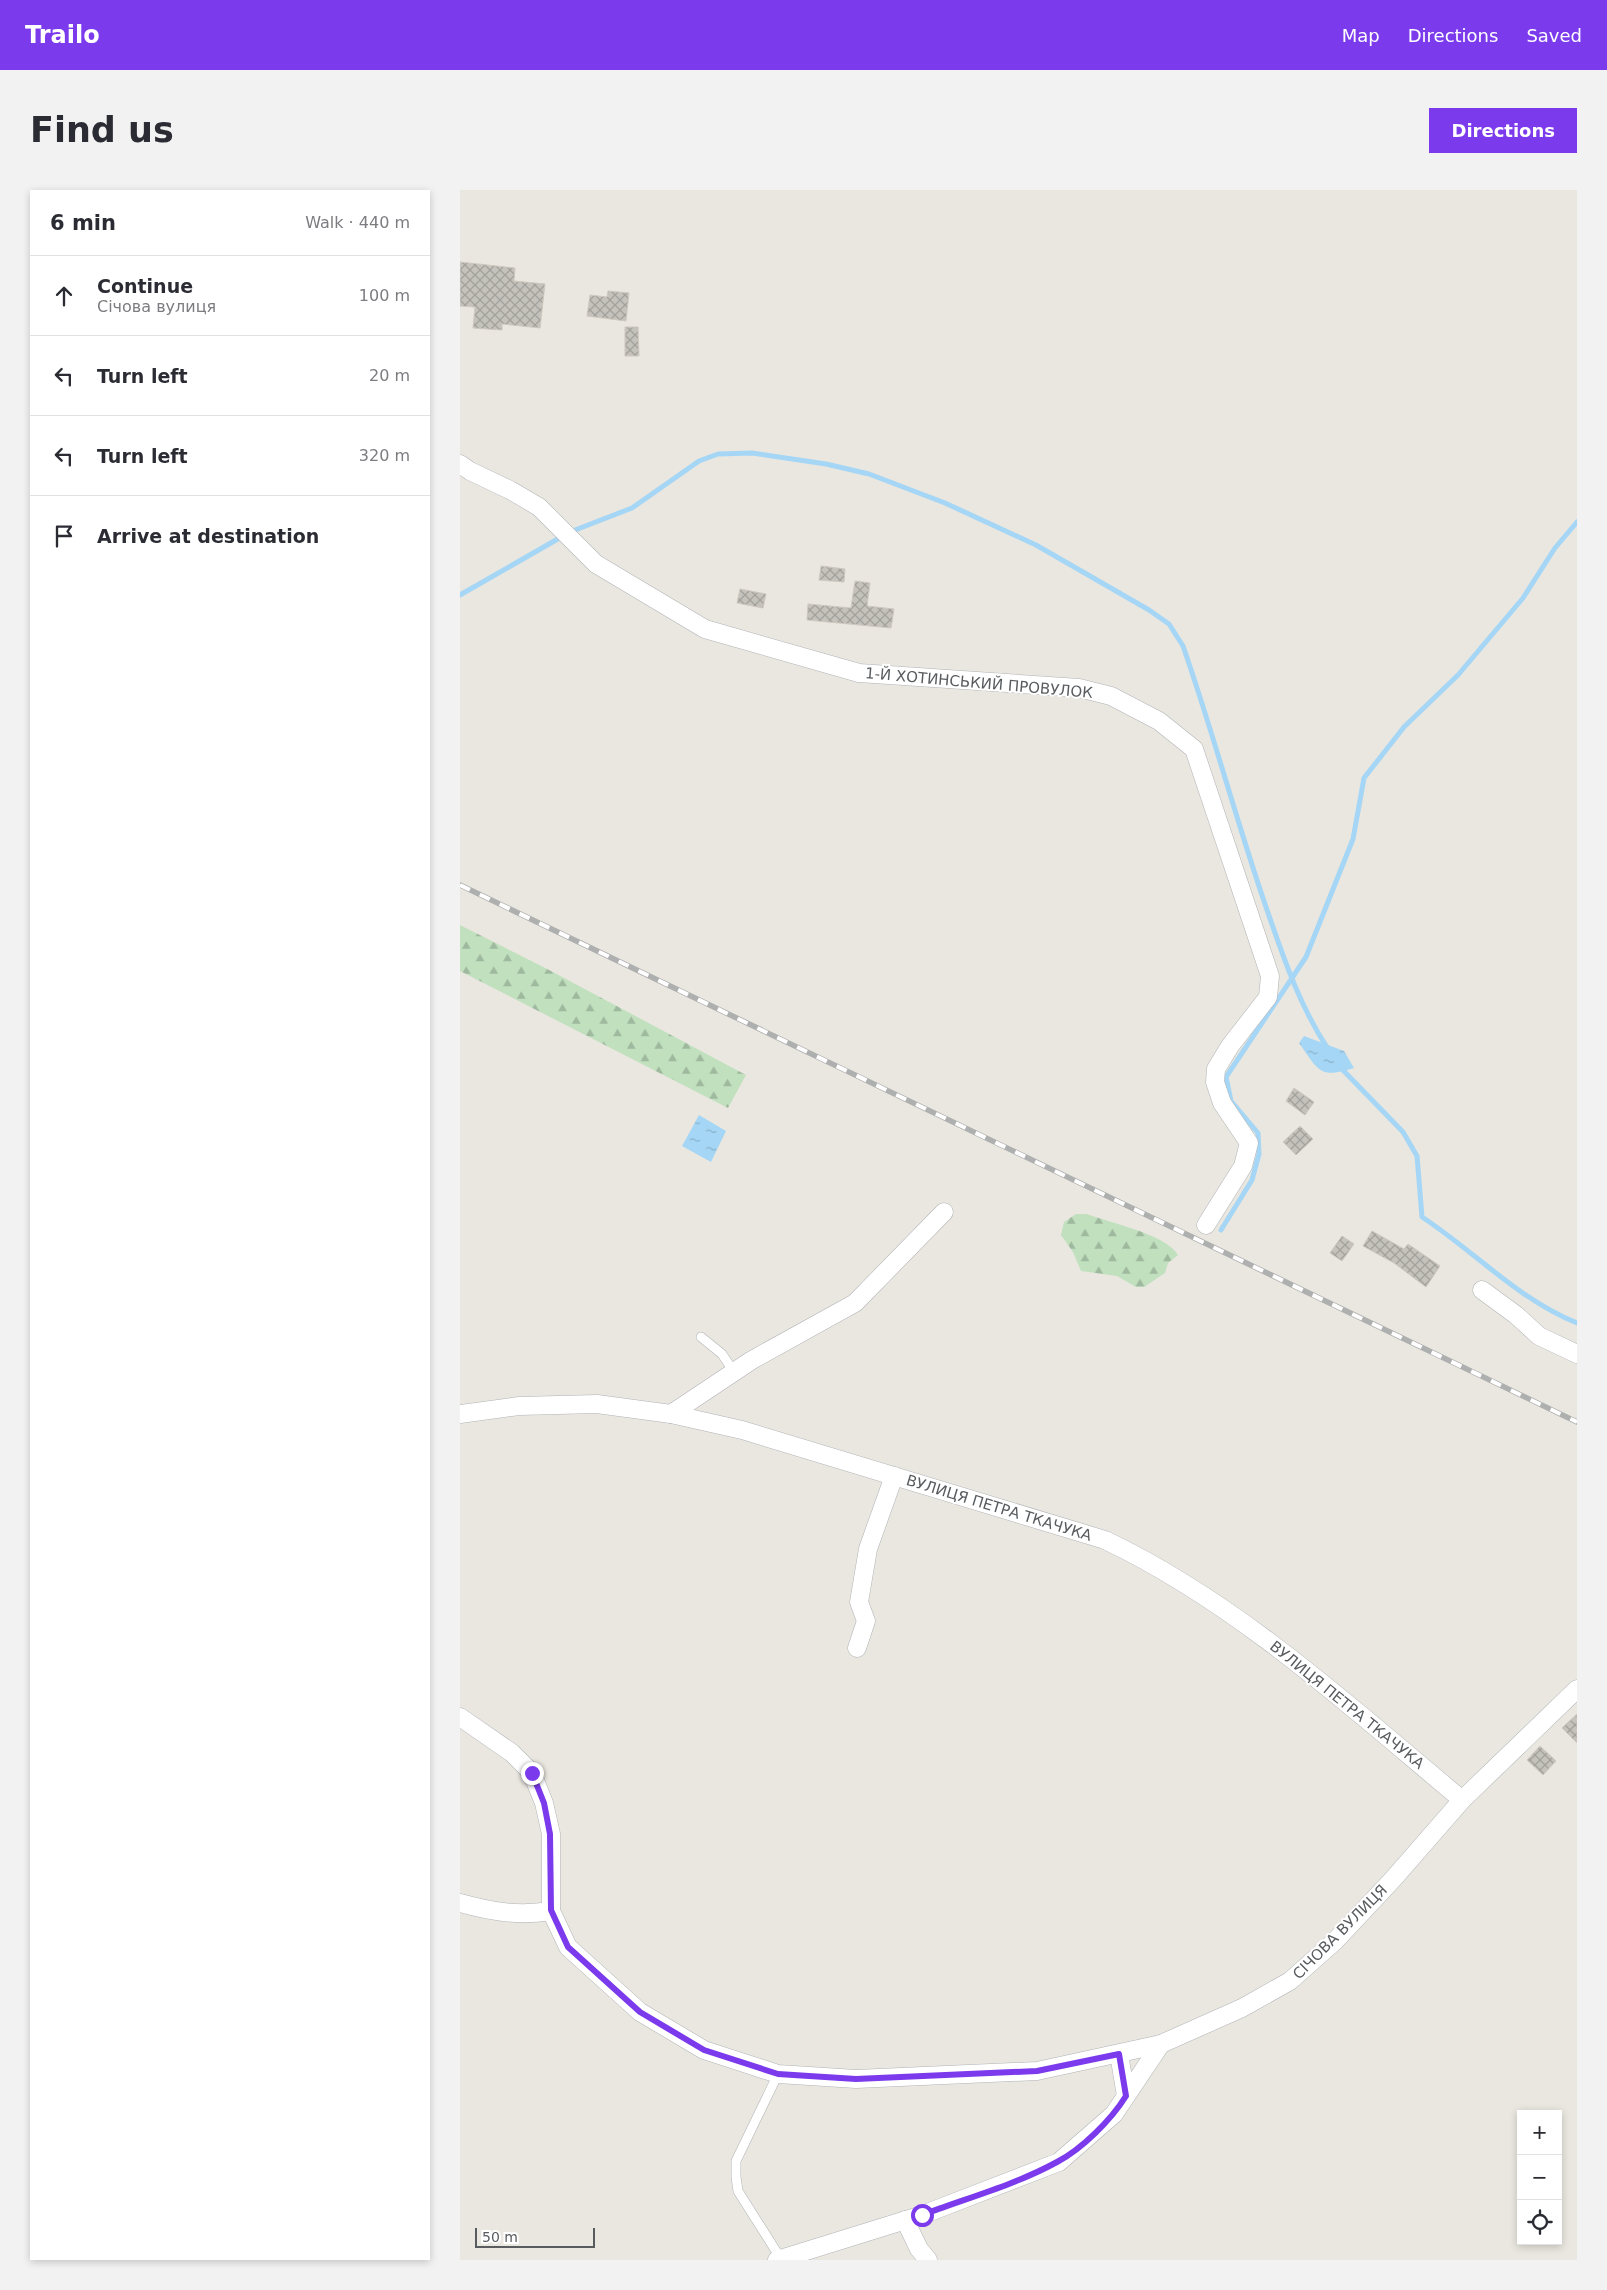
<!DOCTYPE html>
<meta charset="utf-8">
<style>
:root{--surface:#fff;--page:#f2f2f3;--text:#2b2b33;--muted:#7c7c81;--line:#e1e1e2;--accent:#7c3aed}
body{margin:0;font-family:"DejaVu Sans",sans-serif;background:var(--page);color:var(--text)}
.controls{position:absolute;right:15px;bottom:15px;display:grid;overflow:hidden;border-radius:0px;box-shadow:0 2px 8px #0003}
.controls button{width:45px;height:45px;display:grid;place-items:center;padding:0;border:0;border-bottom:1px solid var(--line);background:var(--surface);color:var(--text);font:25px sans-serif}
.scale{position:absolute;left:15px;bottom:12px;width:120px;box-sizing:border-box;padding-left:5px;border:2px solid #595c5f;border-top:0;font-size:14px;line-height:18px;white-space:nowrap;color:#595c5f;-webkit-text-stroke:4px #fff;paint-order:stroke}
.stop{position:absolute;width:15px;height:15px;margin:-11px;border:4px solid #7c3aed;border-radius:50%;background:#fff}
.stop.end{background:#7c3aed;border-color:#fff;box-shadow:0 1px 5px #0008}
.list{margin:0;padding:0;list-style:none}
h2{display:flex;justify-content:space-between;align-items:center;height:65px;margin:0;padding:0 20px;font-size:21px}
h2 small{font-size:16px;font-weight:400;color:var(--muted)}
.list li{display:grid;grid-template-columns:32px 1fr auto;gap:15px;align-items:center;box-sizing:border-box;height:80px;padding:0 20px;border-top:1px solid var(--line)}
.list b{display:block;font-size:19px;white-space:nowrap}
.list p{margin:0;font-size:16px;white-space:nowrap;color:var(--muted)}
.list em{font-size:16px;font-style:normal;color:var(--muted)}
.icon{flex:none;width:28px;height:28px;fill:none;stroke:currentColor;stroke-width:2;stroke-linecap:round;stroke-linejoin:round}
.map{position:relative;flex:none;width:1117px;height:2070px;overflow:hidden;border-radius:0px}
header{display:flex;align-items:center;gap:30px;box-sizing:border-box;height:70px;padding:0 25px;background:var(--accent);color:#fff}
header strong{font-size:24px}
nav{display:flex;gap:28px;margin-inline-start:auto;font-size:18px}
.intro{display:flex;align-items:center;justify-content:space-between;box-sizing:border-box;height:120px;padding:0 30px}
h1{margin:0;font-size:35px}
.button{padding:12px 22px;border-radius:0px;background:var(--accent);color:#fff;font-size:18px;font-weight:700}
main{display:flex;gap:30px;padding:0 30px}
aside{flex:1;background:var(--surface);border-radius:0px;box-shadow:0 2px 8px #0003}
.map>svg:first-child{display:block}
</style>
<header>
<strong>Trailo</strong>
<nav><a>Map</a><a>Directions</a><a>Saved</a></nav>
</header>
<div class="intro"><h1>Find us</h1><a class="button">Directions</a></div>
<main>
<aside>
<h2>6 min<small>Walk · 440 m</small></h2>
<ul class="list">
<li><svg class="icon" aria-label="ahead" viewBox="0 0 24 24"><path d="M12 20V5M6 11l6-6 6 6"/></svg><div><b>Continue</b><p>Січова вулиця</p></div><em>100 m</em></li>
<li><svg class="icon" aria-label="left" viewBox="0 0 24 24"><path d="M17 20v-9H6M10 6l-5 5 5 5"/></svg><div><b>Turn left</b></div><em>20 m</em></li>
<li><svg class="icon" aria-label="left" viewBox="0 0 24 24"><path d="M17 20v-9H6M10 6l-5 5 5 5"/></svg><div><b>Turn left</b></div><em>320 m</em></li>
<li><svg class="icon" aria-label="arrive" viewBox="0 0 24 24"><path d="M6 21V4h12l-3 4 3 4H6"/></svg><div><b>Arrive at destination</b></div></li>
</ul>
</aside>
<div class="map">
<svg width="1117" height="2070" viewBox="0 0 1117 2070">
<defs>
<pattern id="forest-firs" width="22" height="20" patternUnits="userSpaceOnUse" patternTransform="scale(1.25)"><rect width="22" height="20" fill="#c0e0be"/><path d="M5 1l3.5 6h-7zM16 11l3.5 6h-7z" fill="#9fb99e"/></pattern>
<pattern id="water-ripples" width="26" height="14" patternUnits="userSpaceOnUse" patternTransform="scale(1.25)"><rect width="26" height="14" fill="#a5d6f5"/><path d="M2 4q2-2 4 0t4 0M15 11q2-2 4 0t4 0" fill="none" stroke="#89b1ca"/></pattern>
<pattern id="building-cross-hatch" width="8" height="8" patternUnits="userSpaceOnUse" patternTransform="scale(1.25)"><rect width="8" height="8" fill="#c5c2bc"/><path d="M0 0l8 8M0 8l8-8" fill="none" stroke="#a3a19c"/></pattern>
</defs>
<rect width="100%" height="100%" fill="#eae7e0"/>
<g fill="url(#forest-firs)">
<path d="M0 735 91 781 286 885 268 918 0 781Z"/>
<path d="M616 1024H627C650 1033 706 1044 718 1065L708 1073 705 1083 684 1097H676L657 1086 621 1081 613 1062 601 1045 604 1032Z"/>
</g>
<g fill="url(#water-ripples)">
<path d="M844 846 884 861 894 878C859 889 859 881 839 853Z"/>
<path d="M239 925 266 941 251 972 222 956Z"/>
</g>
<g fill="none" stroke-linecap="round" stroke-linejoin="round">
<g stroke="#a5d6f5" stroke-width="5">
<path d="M110 342 172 318 239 271 258 264 292 263 366 274 409 284 485 313 576 355 689 420 709 434 723 456C753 542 776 630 806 717 823 766 839 815 868 859"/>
<path d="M0 405 103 346"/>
<path d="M879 876 943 942 957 966 962 1027C1014 1061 1059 1110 1117 1133"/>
<path d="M761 1040 792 990 799 964 798 943 771 911 766 887 846 767 893 649 904 588 944 537 998 485 1063 408 1095 358 1117 332"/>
</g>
</g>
<g fill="url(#building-cross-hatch)" stroke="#cec8bf">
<path d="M0 72 55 78 54 91 85 94 80 138 42 134V140L13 138 15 117 0 116Z"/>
<path d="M148 101 169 103 166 131 127 126 130 105 147 107Z"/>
<path d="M165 137H178L179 166H165Z"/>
<path d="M361 376 385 379 384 392 359 390Z"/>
<path d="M395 391 410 393 407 416 434 419 431 438 347 430 348 414 391 418Z"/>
<path d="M280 399 306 404 303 418 277 413Z"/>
<path d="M834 898 854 912 845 925 826 911Z"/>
<path d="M840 936 853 949 836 965 823 952Z"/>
<path d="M912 1041 944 1059 948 1054 980 1076 966 1097 934 1073 903 1056Z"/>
<path d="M882 1046 894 1054 882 1071 870 1063Z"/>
<path d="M1117 1524V1553L1102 1538Z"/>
<path d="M1080 1556 1096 1571 1083 1585 1067 1570Z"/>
</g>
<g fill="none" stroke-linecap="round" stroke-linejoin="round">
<g stroke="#b0b3b6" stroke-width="10">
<g id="lane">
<path d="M241 1147 262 1164 274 1182"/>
<path d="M318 1884 276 1971V1987L278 2001 321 2069"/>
</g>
</g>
<g stroke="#b0b3b6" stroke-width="19">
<g id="street">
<path d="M0 274 10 281 50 300 79 317 136 374 245 439 399 483 619 498 651 506 699 531 734 559 810 786 808 807 770 856 756 879 755 892 762 913 789 953 783 976 746 1035"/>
<path d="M1022 1100 1056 1125 1079 1146 1117 1164"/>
<path d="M0 1224 59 1216 137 1214 211 1224 282 1240 645 1350C776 1412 891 1517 1002 1610"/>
<path d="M211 1224 292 1170 395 1113 484 1022"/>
<path d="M397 1458 406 1431 399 1412 408 1359 434 1286"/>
<path d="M0 1527 52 1563 72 1583 84 1613 91 1644V1721L108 1757 180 1822 244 1860 318 1884 396 1889 577 1881 701 1854"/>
<path d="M0 1713C32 1722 58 1726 91 1721"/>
<path d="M659 1864 666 1906"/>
<path d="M445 2030 459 2059 468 2070"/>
<path d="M317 2070 462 2025 599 1972 654 1924 701 1854 782 1818 830 1791 875 1751 934 1688 1002 1610 1117 1499"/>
</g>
</g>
<use href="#lane" stroke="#fff" stroke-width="9"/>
<use href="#street" stroke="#fff" stroke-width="18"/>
<g stroke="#aeafaf" stroke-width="5.5">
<path id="rail" d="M0 695 1117 1232"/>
</g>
<use href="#rail" stroke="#fff" stroke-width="4" stroke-dasharray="11" stroke-linecap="butt"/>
</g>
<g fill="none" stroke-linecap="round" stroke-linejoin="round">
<path stroke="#7c3aed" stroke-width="6" d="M72 1583 84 1613 90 1644 91 1720 108 1757 180 1822 244 1860 318 1884 396 1889 577 1881 659 1864 666 1906C651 1930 622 1959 597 1972 555 1995 507 2008 462 2025"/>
</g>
<g text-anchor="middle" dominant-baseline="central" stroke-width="4" stroke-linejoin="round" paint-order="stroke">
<g font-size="15" fill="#595c5f" stroke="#fff">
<text transform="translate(519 493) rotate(5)">1-Й ХОТИНСЬКИЙ ПРОВУЛОК</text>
<text transform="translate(539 1318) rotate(17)">ВУЛИЦЯ ПЕТРА ТКАЧУКА</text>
<text transform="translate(887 1515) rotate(39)">ВУЛИЦЯ ПЕТРА ТКАЧУКА</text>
<text transform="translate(880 1742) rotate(-45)">СІЧОВА ВУЛИЦЯ</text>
</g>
</g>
</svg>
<div class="controls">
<button>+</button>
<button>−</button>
<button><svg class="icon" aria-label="locate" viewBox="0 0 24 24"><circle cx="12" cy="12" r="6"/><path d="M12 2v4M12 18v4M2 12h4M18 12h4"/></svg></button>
</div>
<div class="scale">50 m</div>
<div class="stop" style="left:462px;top:2025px"></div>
<div class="stop end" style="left:72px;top:1583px"></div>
</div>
</main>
